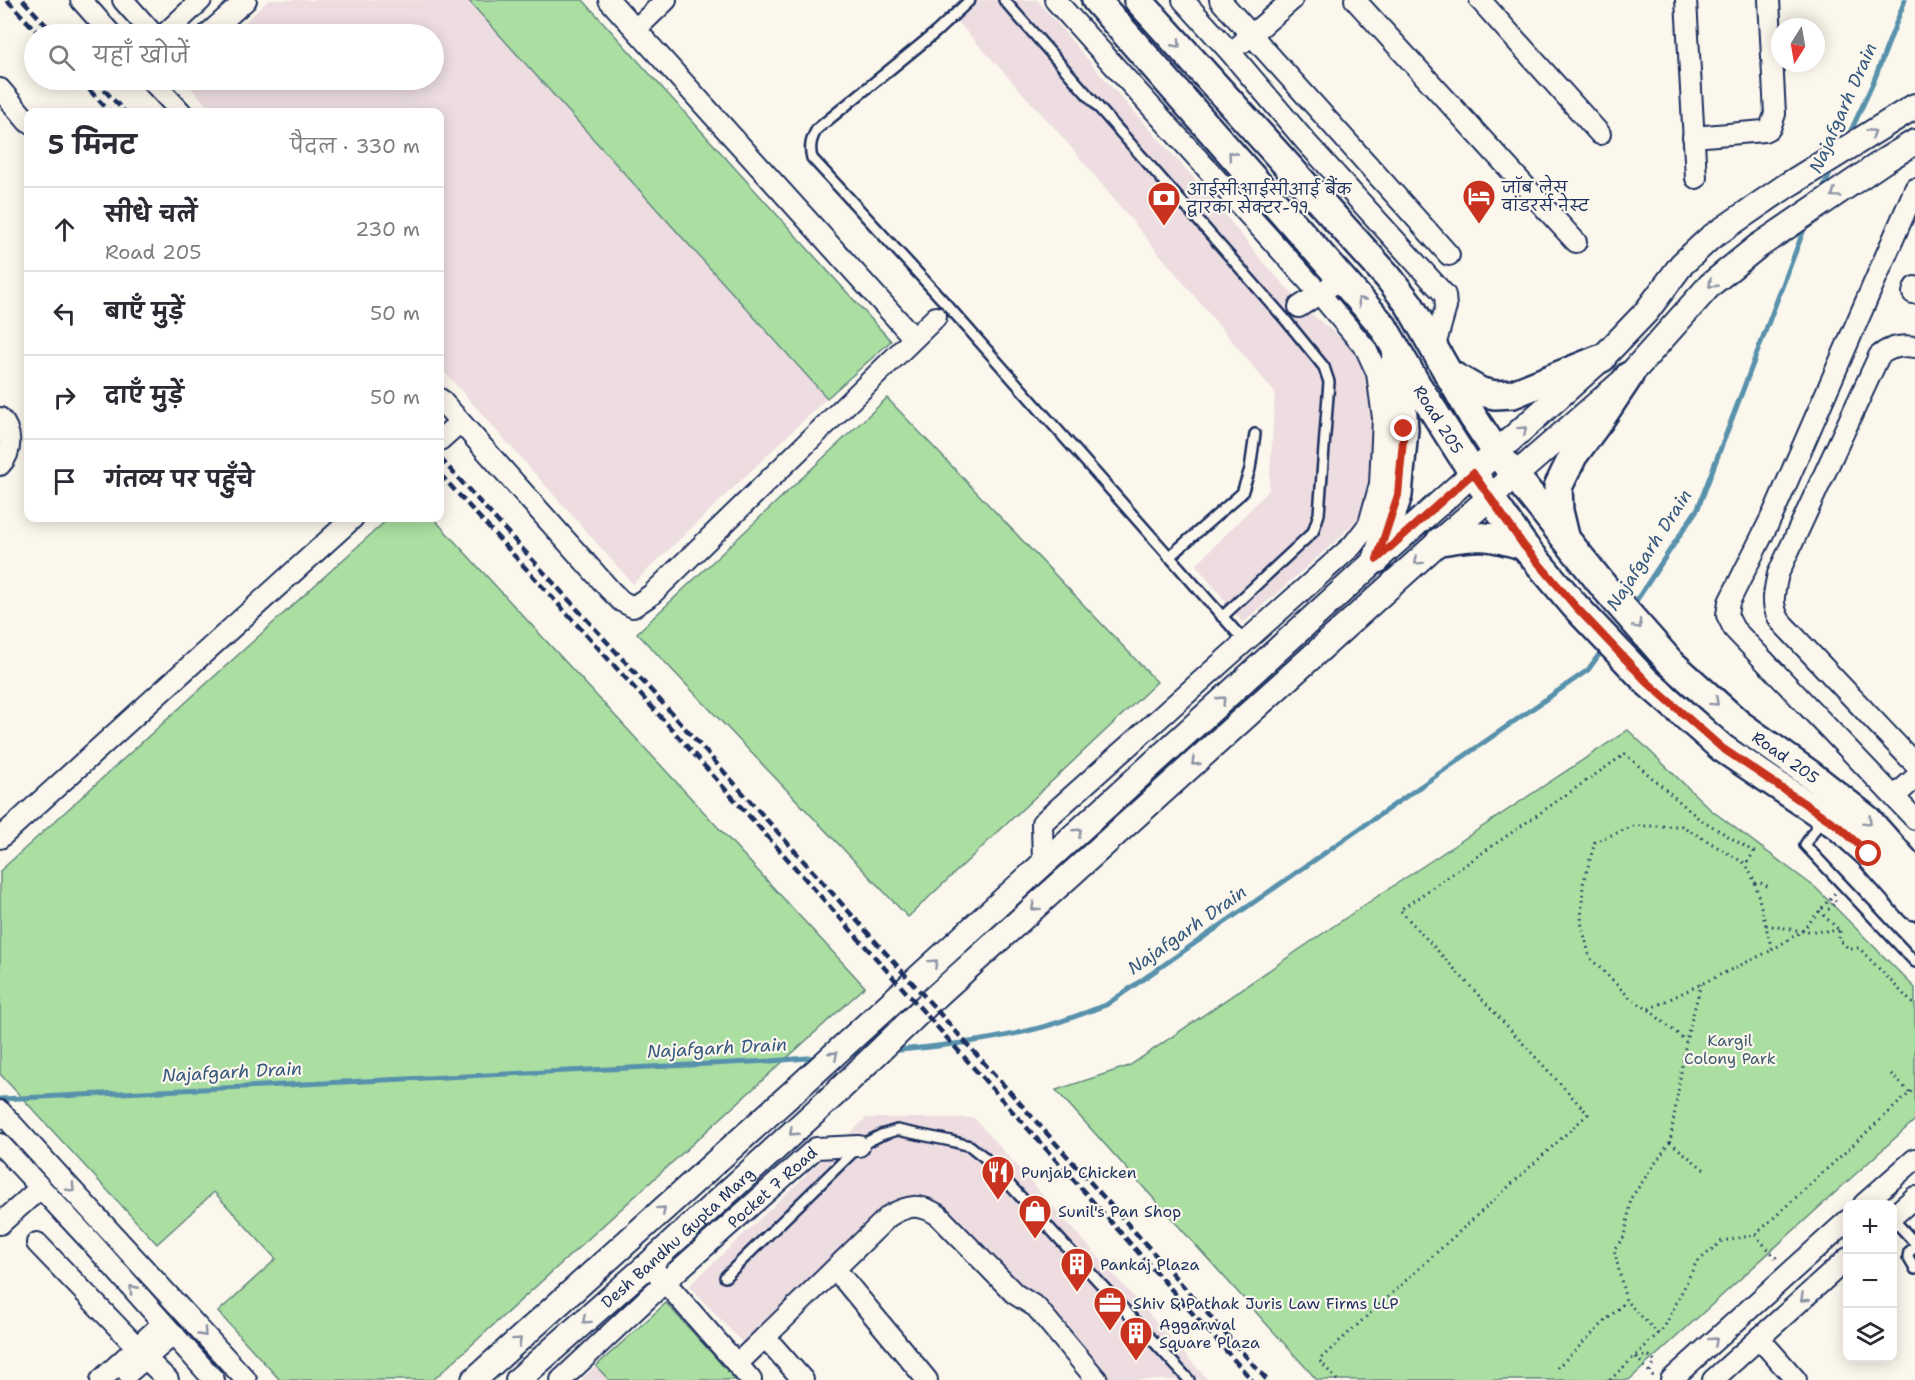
<!DOCTYPE html>
<html lang="hi">
<meta charset="utf-8">
<style>
:root{--surface:#fff;--page:#f7f7f7;--text:#2b2b33;--muted:#7c7c81;--line:#e1e1e2}
body{margin:0;font-family:"Shantell Sans","Playpen Sans Deva",sans-serif;background:var(--page);color:var(--text)}
.controls{position:absolute;right:18px;bottom:18px;display:grid;overflow:hidden;border-radius:12px;box-shadow:0 3px 15px #0003}
.controls button{width:54px;height:54px;display:grid;place-items:center;padding:0;border:0;border-bottom:2px solid var(--line);background:var(--surface);color:var(--text);font:30px sans-serif}
.compass{position:absolute;left:1771px;top:18px;width:54px;height:54px;border-radius:50%;background:var(--surface);box-shadow:0 3px 15px #0003;rotate:191deg}
.stop{position:absolute;width:18px;height:18px;margin:-14px;border:4px solid #c8321e;border-radius:50%;background:#fff}
.stop.end{background:#c8321e;border-color:#fff;box-shadow:0 2px 6px #0008}
.list{margin:0;padding:0;list-style:none}
h2{display:flex;justify-content:space-between;align-items:center;height:78px;margin:0;padding:0 24px;font-size:26px}
h2 small{font-size:20px;font-weight:400;color:var(--muted)}
.list li{display:grid;grid-template-columns:39px 1fr auto;gap:18px;align-items:center;box-sizing:border-box;height:84px;padding:0 24px;border-top:2px solid var(--line)}
.list b{display:block;font-size:22px;white-space:nowrap}
.list p{margin:0;font-size:20px;white-space:nowrap;color:var(--muted)}
.list em{font-size:20px;font-style:normal;color:var(--muted)}
.icon{flex:none;width:33px;height:33px;fill:none;stroke:currentColor;stroke-width:2;stroke-linecap:round;stroke-linejoin:round}
.map{position:relative;flex:none;width:1915px;height:1380px;overflow:hidden}
.search{position:absolute;background:var(--surface);box-shadow:0 3px 15px #0003;left:24px;top:24px;width:420px;height:66px;display:flex;align-items:center;gap:15px;box-sizing:border-box;padding:0 21px;border-radius:33px;color:var(--muted);font-size:22px}
.panel{position:absolute;background:var(--surface);box-shadow:0 3px 15px #0003;left:24px;top:108px;width:420px;height:414px;border-radius:12px}
.map>svg:first-child{display:block}
</style>
<div class="map">
<svg width="1915" height="1380" viewBox="0 0 1915 1380">
<rect width="100%" height="100%" fill="#fbf7ec"/>
<filter id="ink" filterUnits="userSpaceOnUse"><feTurbulence type="fractalNoise" baseFrequency=".0167" numOctaves="2"/><feDisplacementMap in="SourceGraphic" scale="12" xChannelSelector="R" yChannelSelector="G"/><feConvolveMatrix kernelMatrix="1 2 1 2 8 2 1 2 1" color-interpolation-filters="sRGB"/></filter>
<g filter="url(#ink)">
<g fill="#eddde1">
<path d="M269 0H468L827 398 633 584 440 367V112H213L184 80H434V34H232Z"/>
<path d="M979 0H1037L1108 83 1204 189 1264 263 1309 312 1345 341 1360 357 1368 380 1372 409V446L1366 501 1361 515 1336 541 1243 623 1196 565 1269 490 1275 393 1059 133 954 18Z"/>
<path d="M866 1118H974L1208 1380H1105L948 1210 896 1203 742 1342 689 1286Z"/>
<path d="M596 1366 609 1380H581Z"/>
</g>
<g fill="#abdfa1" stroke="#638780" stroke-width="1.5">
<path d="M468 0H583L891 341 827 398Z"/>
<path d="M887 398 1157 682 908 917 637 633Z"/>
<path d="M389 518H433L865 987 433 1380H280L218 1312 276 1259 214 1192 157 1244 0 1074V871Z"/>
<path d="M1628 730 1711 810 1816 888 1915 988V1120L1629 1380H1317L1056 1090 1129 1066 1366 904Z"/>
<path d="M666 1303 736 1380H609L596 1366Z"/>
</g>
<g fill="none" stroke-linecap="round" stroke-linejoin="round">
<g stroke="#5991ac" stroke-width="5">
<path d="M1848 137 1873 83 1905 0"/>
<path d="M1822 191 1833 167"/>
<path d="M1632 607 1698 508 1806 224"/>
<path d="M891 1051C941 1046 991 1041 1039 1028 1062 1022 1084 1013 1106 1005L1588 670 1603 649"/>
<path d="M846 1054 867 1053"/>
<path d="M0 1099 771 1061 819 1057"/>
</g>
<g stroke="#1b2f5e" stroke-width="14">
<g id="service">
<path d="M970 0 936 32 817 129C811 139 809 147 812 158L948 306 1245 642"/>
<path d="M1004 0 1284 318 1324 367 1329 382 1319 514 1313 532 1222 617"/>
<path d="M1169 557 1242 493 1250 469 1255 434"/>
<path d="M1822 818 1805 845 1915 962"/>
<path d="M1892 1218 1915 1243"/>
<path d="M1915 1247 1909 1252 1908 1257 1915 1269"/>
<path d="M725 1277 859 1146 881 1135 897 1130 951 1141 970 1146 984 1157 1189 1380"/>
</g>
</g>
<g stroke="#1b2f5e" stroke-width="24">
<g id="minor">
<path d="M81 0 111 34"/>
<path d="M123 0 153 34"/>
<path d="M609 0 913 337"/>
<path d="M1183 0 1230 52 1306 142 1445 295 1446 307 1434 349"/>
<path d="M1220 0 1449 255"/>
<path d="M1355 0 1576 242"/>
<path d="M1480 0 1600 134"/>
<path d="M1686 0 1696 178"/>
<path d="M636 29 666 0"/>
<path d="M165 34 201 0"/>
<path d="M208 34 246 0"/>
<path d="M1242 43 1292 0"/>
<path d="M151 80 181 112"/>
<path d="M0 89 28 122"/>
<path d="M1693 137 1764 131 1770 128 1775 114 1769 0"/>
<path d="M1915 189 1774 512 1729 602 1727 615 1734 629 1915 819"/>
<path d="M1913 293 1915 287"/>
<path d="M1299 307 1329 287"/>
<path d="M1915 347C1902 345 1889 347 1879 356L1778 574C1774 592 1770 606 1781 622L1915 764"/>
<path d="M440 399 610 590 621 601 633 607 651 595 936 317"/>
<path d="M0 418C12 431 13 452 0 465"/>
<path d="M440 440 460 422"/>
<path d="M1895 796 1915 778"/>
<path d="M0 838 353 518"/>
<path d="M1043 864 1042 823 1352 546 1369 524 1380 484 1383 418 1377 373 1366 349 1319 293 1055 0"/>
<path d="M0 1111 246 1380"/>
<path d="M0 1144 92 1243 214 1380"/>
<path d="M1864 1204 1915 1159"/>
<path d="M1892 1217 1915 1197"/>
<path d="M0 1224 40 1188"/>
<path d="M37 1243 137 1347"/>
<path d="M836 1270 927 1380"/>
<path d="M657 1273 751 1380"/>
<path d="M765 1337 889 1216C908 1205 919 1203 938 1215L1015 1294 1036 1307 1097 1380"/>
<path d="M1759 1338 1796 1380"/>
<path d="M145 1358 168 1380"/>
<path d="M737 1364 765 1337 803 1380"/>
<path d="M128 1373 174 1334"/>
<path d="M101 1380 163 1323"/>
<path id="s1" d="M561 1380 665 1282 816 1148 859 1146"/>
<path d="M1671 1380 1848 1220"/>
<path d="M1713 1380 1848 1258"/>
</g>
</g>
<g stroke="#1b2f5e" stroke-width="28">
<g id="tertiary">
<path d="M474 1380 791 1094 1377 559 1602 358 1646 312 1682 264 1710 238 1786 186 1915 106"/>
<path id="s2" d="M518 1380 649 1264 836 1093 933 999 1440 541 1629 376 1710 285 1757 247 1884 161 1915 142"/>
</g>
</g>
<g stroke="#1b2f5e" stroke-width="32">
<g id="secondary">
<path id="s3" d="M1096 0 1383 326 1417 385 1473 473 1524 546 1575 606 1647 682 1722 748 1838 826 1869 854 1915 906"/>
<path id="s4" d="M1138 0 1388 277 1409 304 1473 417 1497 453 1605 588 1671 663 1739 724 1811 775 1867 819 1915 873"/>
<path d="M1448 373 1481 392 1495 395 1513 394 1602 358"/>
<path d="M1565 536 1559 511 1558 487 1573 456 1599 421 1629 376"/>
<path d="M1440 541C1478 535 1488 534 1524 546"/>
<path d="M1377 559 1398 495 1404 429 1400 376 1395 361"/>
</g>
</g>
<g stroke="#1b2f5e" stroke-width="3" stroke-dasharray="1.5 4.5" stroke-linecap="butt">
<path d="M1755 883 1759 882 1769 887"/>
<path d="M1822 908 1829 909 1836 902 1834 896"/>
<path d="M1766 925 1802 931H1840L1819 911"/>
<path d="M1840 931 1839 940 1848 948H1859L1915 1006"/>
<path d="M1772 950 1802 931 1835 893"/>
<path d="M1649 1009 1772 950 1755 883 1746 864"/>
<path d="M1891 1074 1910 1093"/>
<path d="M1670 1142 1706 1171"/>
<path d="M1755 1235 1778 1260"/>
<path d="M1659 1334 1626 1301 1614 1249 1625 1236 1631 1198 1670 1142 1686 1041 1701 984"/>
<path d="M1636 1357 1655 1378"/>
<path d="M1637 1357 1649 1356 1655 1362 1650 1372"/>
<path d="M1557 1368 1626 1301"/>
<path d="M1337 1380 1319 1360 1588 1114 1400 910 1625 754 1697 817 1754 852 1746 864 1682 826H1633L1595 842 1583 884 1581 922 1590 958 1631 999 1649 1010 1686 1041"/>
<path d="M1610 1380 1664 1328 1696 1263 1722 1241 1755 1235 1915 1088"/>
</g>
<use href="#service" stroke="#fbf7ec" stroke-width="9"/>
<use href="#minor" stroke="#fbf7ec" stroke-width="20"/>
<use href="#tertiary" stroke="#fbf7ec" stroke-width="24"/>
<use href="#secondary" stroke="#fbf7ec" stroke-width="27"/>
<g stroke="#1b2f5e" stroke-width="4.5" stroke-dasharray="9 4.5" stroke-linecap="butt">
<path d="M7 0 39 34"/>
<path d="M23 0 54 34"/>
<path d="M80 80 110 112"/>
<path d="M95 80 125 112"/>
<path d="M440 458 667 708 1267 1380"/>
<path d="M440 474 659 715 1252 1380"/>
</g>
</g>
<defs><path id="oneway-chevron" d="M-2-3.5L2.5 0L-2 3.5" fill="none" stroke-width="1.6" stroke-linecap="round" stroke-linejoin="round" transform="scale(1.5)"/></defs>
<g stroke="#8b93a5">
<use href="#oneway-chevron" transform="translate(1177 44) rotate(48)"/>
<use href="#oneway-chevron" transform="translate(1872 133) rotate(-32)"/>
<use href="#oneway-chevron" transform="translate(1232 155) rotate(-131)"/>
<use href="#oneway-chevron" transform="translate(1835 194) rotate(146)"/>
<use href="#oneway-chevron" transform="translate(1712 284) rotate(137)"/>
<use href="#oneway-chevron" transform="translate(1361 301) rotate(-132)"/>
<use href="#oneway-chevron" transform="translate(1523 430) rotate(-42)"/>
<use href="#oneway-chevron" transform="translate(1418 561) rotate(138)"/>
<use href="#oneway-chevron" transform="translate(1638 625) rotate(49)"/>
<use href="#oneway-chevron" transform="translate(1222 700) rotate(-43)"/>
<use href="#oneway-chevron" transform="translate(1715 702) rotate(42)"/>
<use href="#oneway-chevron" transform="translate(1195 762) rotate(138)"/>
<use href="#oneway-chevron" transform="translate(1868 821) rotate(45)"/>
<use href="#oneway-chevron" transform="translate(1078 832) rotate(-43)"/>
<use href="#oneway-chevron" transform="translate(1035 907) rotate(138)"/>
<use href="#oneway-chevron" transform="translate(934 963) rotate(-42)"/>
<use href="#oneway-chevron" transform="translate(834 1055) rotate(-43)"/>
<use href="#oneway-chevron" transform="translate(793 1132) rotate(137)"/>
<use href="#oneway-chevron" transform="translate(71 1188) rotate(47)"/>
<use href="#oneway-chevron" transform="translate(662 1210) rotate(-42)"/>
<use href="#oneway-chevron" transform="translate(133 1289) rotate(-132)"/>
<use href="#oneway-chevron" transform="translate(1804 1298) rotate(138)"/>
<use href="#oneway-chevron" transform="translate(586 1320) rotate(138)"/>
<use href="#oneway-chevron" transform="translate(203 1333) rotate(48)"/>
<use href="#oneway-chevron" transform="translate(518 1341) rotate(-42)"/>
<use href="#oneway-chevron" transform="translate(1714 1341) rotate(-42)"/>
</g>
</g>
<g fill="none" stroke-linecap="round" stroke-linejoin="round" filter="url(#ink)">
<path stroke="#c8321e" stroke-width="8" d="M1404 429 1398 495 1377 559 1473 473 1524 546 1575 606 1647 682 1722 748 1838 826 1869 854"/>
</g>
<defs>
<g id="hotel-pin" transform="scale(1.725)"><path d="M0 17L-7.5 6A9.5 9.5 0 1 1 7.5 6Z" fill="#c8321e" stroke="#fbf7ec"/><path d="M-6-4.5h1.5V1H6V5H4.5V3h-9V5H-6ZM-4 0a1.8 1.8 0 1 1 3.6 0ZM.5 0V-2.5h3Q6-2.5 6 0Z" fill="#fff"/></g>
<g id="bank-pin" transform="scale(1.725)"><path d="M0 17L-7.5 6A9.5 9.5 0 1 1 7.5 6Z" fill="#c8321e" stroke="#fbf7ec"/><path d="M-6-4H6V4H-6ZM0-2.3a2.3 2.3 0 1 0 0 4.6a2.3 2.3 0 1 0 0-4.6Z" fill="#fff"/></g>
<g id="restaurant-pin" transform="scale(1.725)"><path d="M0 17L-7.5 6A9.5 9.5 0 1 1 7.5 6Z" fill="#c8321e" stroke="#fbf7ec"/><path d="M-5-6h1v4h1v-4h1v4h1v-4h1v5L-1.5 .5V6h-2V.5L-5-1ZM5-6V6H3V1.5H1.5Q1.5-4 5-6Z" fill="#fff"/></g>
<g id="shop-pin" transform="scale(1.725)"><path d="M0 17L-7.5 6A9.5 9.5 0 1 1 7.5 6Z" fill="#c8321e" stroke="#fbf7ec"/><path d="M-5-2.5h2.3a2.7 3.5 0 0 1 5.4 0H5L5.5 6h-11ZM-1.5-2.5h3a1.5 2.3 0 0 0-3 0Z" fill="#fff"/></g>
<g id="building-pin" transform="scale(1.725)"><path d="M0 17L-7.5 6A9.5 9.5 0 1 1 7.5 6Z" fill="#c8321e" stroke="#fbf7ec"/><path d="M-4-6H4V6H1V3H-1V6H-4ZM-2.5-4.3h1.7v1.8h-1.7ZM.8-4.3h1.7v1.8H.8ZM-2.5-1h1.7V.8h-1.7ZM.8-1h1.7V.8H.8Z" fill="#fff"/></g>
<g id="office-pin" transform="scale(1.725)"><path d="M0 17L-7.5 6A9.5 9.5 0 1 1 7.5 6Z" fill="#c8321e" stroke="#fbf7ec"/><path d="M-6-3h4V-5.5h4V-3h4V5H-6ZM-1-4.5V-3h2v-1.5ZM-6 0V1H6V0Z" fill="#fff"/></g>
</defs>
<g fill-rule="evenodd">
<use href="#hotel-pin" x="1479" y="196"/>
<use href="#bank-pin" x="1164" y="198"/>
<use href="#restaurant-pin" x="998" y="1172"/>
<use href="#shop-pin" x="1035" y="1211"/>
<use href="#building-pin" x="1077" y="1264"/>
<use href="#office-pin" x="1110" y="1303"/>
<use href="#building-pin" x="1136" y="1333"/>
</g>
<g text-anchor="middle" dominant-baseline="central" stroke-width="4.5" stroke-linejoin="round" paint-order="stroke">
<g font-size="16" fill="#1b2f5e" stroke="#fbf7ec" text-anchor="start">
<text x="1502" y="187">जॉब लेस<tspan x="1502" dy="18">वांडरर्स नेस्ट</tspan></text>
<text x="1187" y="189">आईसीआईसीआई बैंक<tspan x="1187" dy="18">द्वारका सेक्टर-११</tspan></text>
<text x="1021" y="1172">Punjab Chicken</text>
<text x="1058" y="1211">Sunil's Pan Shop</text>
<text x="1100" y="1264">Pankaj Plaza</text>
<text x="1133" y="1303">Shiv &amp; Pathak Juris Law Firms LLP</text>
<text x="1159" y="1324">Aggarwal<tspan x="1159" dy="18">Square Plaza</tspan></text>
</g>
<g font-size="16" fill="#1b2f5e" stroke="#fbf7ec">
<text stroke="none"><textPath href="#s3" startOffset="543">Road 205</textPath></text>
<text stroke="none"><textPath href="#s4" startOffset="1002">Road 205</textPath></text>
<text stroke="none"><textPath href="#s1" startOffset="286">Pocket 7 Road</textPath></text>
<text stroke="none"><textPath href="#s2" startOffset="214">Desh Bandhu Gupta Marg</textPath></text>
</g>
<g font-size="16" fill="#3f5b6f" stroke="#fbf7ec">
<text x="1730" y="1040">Kargil<tspan x="1730" dy="18">Colony Park</tspan></text>
</g>
<g font-size="18" font-style="italic" fill="#35587e" stroke="#fbf7ec">
<text transform="translate(1843 108) rotate(-66)">Najafgarh Drain</text>
<text transform="translate(1649 550) rotate(-57)">Najafgarh Drain</text>
<text transform="translate(1187 930) rotate(-35)">Najafgarh Drain</text>
<text transform="translate(717 1048) rotate(-3)">Najafgarh Drain</text>
<text transform="translate(232 1072) rotate(-3)">Najafgarh Drain</text>
</g>
</g>
</svg>
<div class="controls">
<button>+</button>
<button>−</button>
<button><svg class="icon" aria-label="layers" viewBox="0 0 24 24"><path d="M12 4l9 5-9 5-9-5zM3 14l9 5 9-5"/></svg></button>
</div>
<svg class="compass" viewBox="-18 -18 36 36"><path d="M0-13l5 13h-10z" fill="#e53935"/><path d="M0 13l5-13h-10z" fill="#7c7c81"/></svg>
<div class="stop" style="left:1869px;top:854px"></div>
<div class="stop end" style="left:1404px;top:429px"></div>
<div class="search"><svg class="icon" aria-label="search" viewBox="0 0 24 24"><circle cx="10" cy="10" r="6"/><path d="M15 15l6 6"/></svg>यहाँ खोजें</div>
<section class="panel">
<h2>5 मिनट<small>पैदल · 330 m</small></h2>
<ul class="list">
<li><svg class="icon" aria-label="ahead" viewBox="0 0 24 24"><path d="M12 20V5M6 11l6-6 6 6"/></svg><div><b>सीधे चलें</b><p>Road 205</p></div><em>230 m</em></li>
<li><svg class="icon" aria-label="left" viewBox="0 0 24 24"><path d="M17 20v-9H6M10 6l-5 5 5 5"/></svg><div><b>बाएँ मुड़ें</b></div><em>50 m</em></li>
<li><svg class="icon" aria-label="right" viewBox="0 0 24 24"><path d="M7 20v-9h11M14 6l5 5-5 5"/></svg><div><b>दाएँ मुड़ें</b></div><em>50 m</em></li>
<li><svg class="icon" aria-label="arrive" viewBox="0 0 24 24"><path d="M6 21V4h12l-3 4 3 4H6"/></svg><div><b>गंतव्य पर पहुँचे</b></div></li>
</ul>
</section>
</div>
